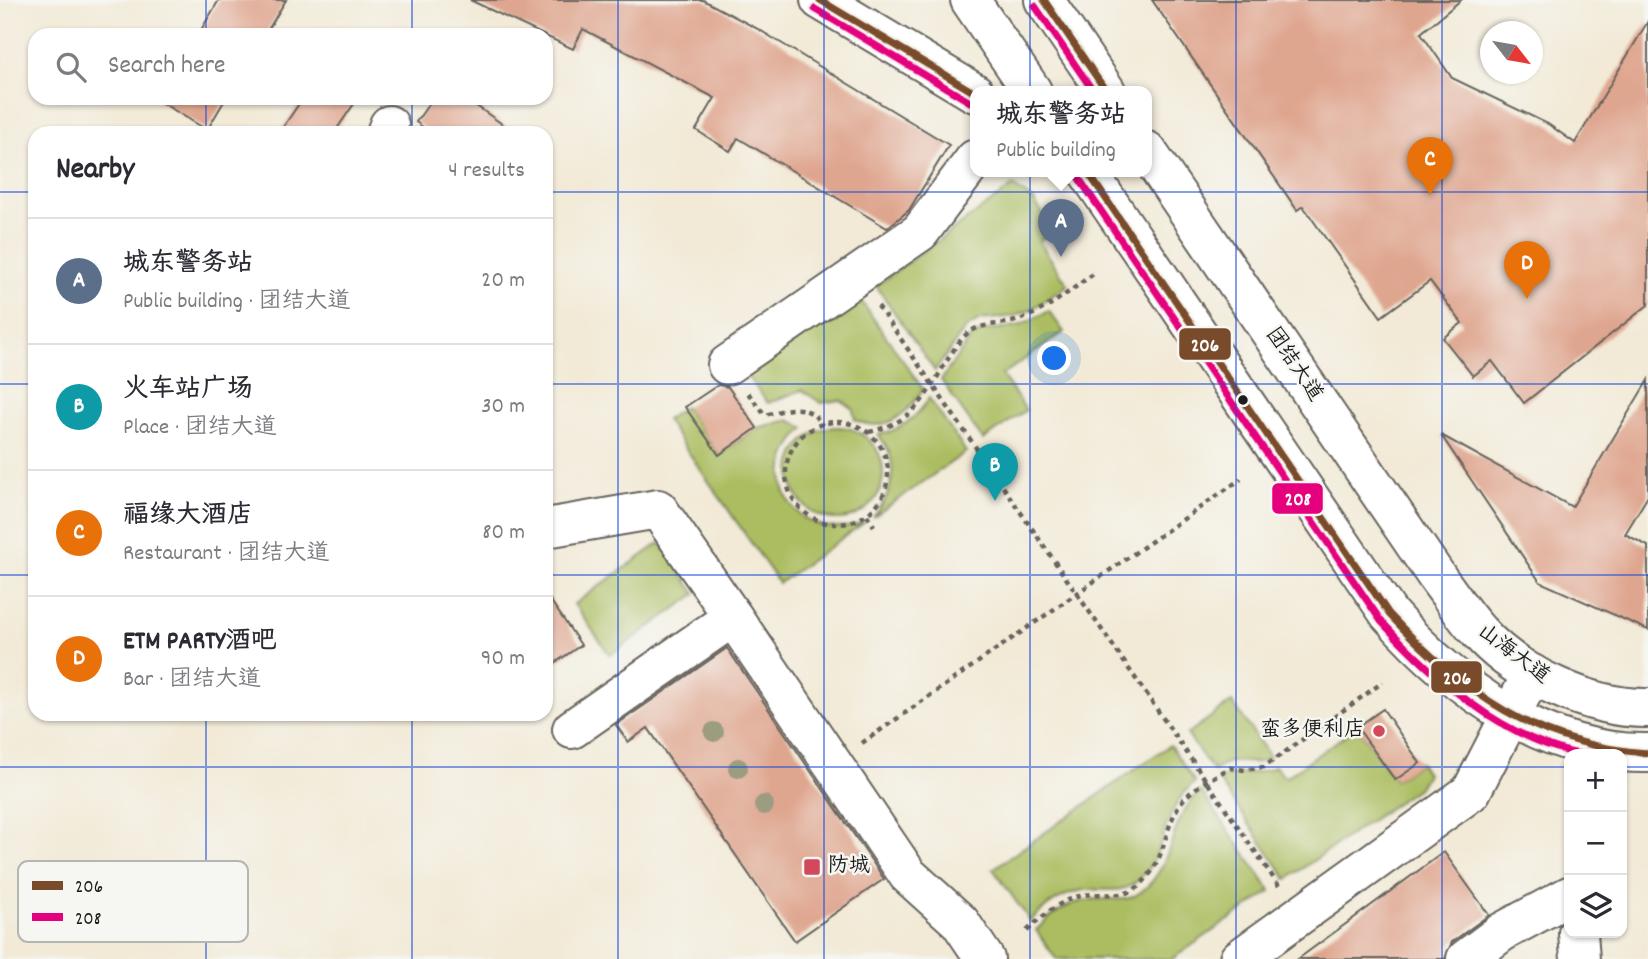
<!DOCTYPE html>
<meta charset="utf-8">
<style>
:root{--surface:#fff;--page:#f7f7f7;--text:#2b2b33;--muted:#7c7c81;--line:#e1e1e2;--accent:#db2777}
body{margin:0;font-family:Dekko,"LXGW WenKai TC",sans-serif;background:var(--page);color:var(--text)}
.controls{position:absolute;right:21px;bottom:21px;display:grid;overflow:hidden;border-radius:14px;box-shadow:0 2px 5px #0004}
.controls button{width:63px;height:63px;display:grid;place-items:center;padding:0;border:0;border-bottom:2px solid var(--line);background:var(--surface);color:var(--text);font:35px sans-serif}
.compass{position:absolute;left:1480px;top:21px;width:63px;height:63px;border-radius:50%;background:var(--surface);box-shadow:0 2px 5px #0004;rotate:121deg}
.you{position:absolute;left:1055px;top:359px;width:24px;height:24px;margin:-18px;border:5px solid #fff;border-radius:50%;background:#1a73e8;box-shadow:0 0 0 10px #1a73e833}
.badge{display:grid;place-items:center;width:46px;height:46px;border-radius:50%;background:var(--accent);color:#fff;font-size:23px;font-weight:700}
.pin{position:absolute;translate:-50% -58px;filter:drop-shadow(0 2px 4px #0008)}
.pin::after{content:'';position:absolute;top:37px;width:24px;height:21px;background:inherit;clip-path:polygon(0 0,100% 0,50% 100%)}
.popup{position:absolute;left:970px;top:86px;width:182px;height:91px;box-sizing:border-box;display:grid;place-content:center;border-radius:14px;background:var(--surface);filter:drop-shadow(0 2px 5px #0005);font-size:23px;white-space:nowrap;color:var(--muted)}
.popup b{font-size:26px;color:var(--text)}
.popup::after{content:'';position:absolute;left:50%;top:100%;margin-left:-14px;border:14px solid transparent;border-top-color:var(--surface)}
.list{margin:0;padding:0;list-style:none}
h2{display:flex;justify-content:space-between;align-items:center;height:91px;margin:0;padding:0 28px;font-size:30px}
h2 small{font-size:23px;font-weight:400;color:var(--muted)}
.list li{display:grid;grid-template-columns:46px 1fr auto;gap:21px;align-items:center;box-sizing:border-box;height:126px;padding:0 28px;border-top:2px solid var(--line)}
.list b{display:block;font-size:26px;white-space:nowrap}
.list p{margin:0;font-size:23px;white-space:nowrap;color:var(--muted)}
.list em{font-size:23px;font-style:normal;color:var(--muted)}
.icon{flex:none;width:38px;height:38px;fill:none;stroke:currentColor;stroke-width:2;stroke-linecap:round;stroke-linejoin:round}
.map{position:relative;flex:none;width:1648px;height:959px;overflow:hidden}
.search{position:absolute;background:var(--surface);box-shadow:0 2px 5px #0004;left:28px;top:28px;width:525px;height:77px;display:flex;align-items:center;gap:18px;box-sizing:border-box;padding:0 24px;border-radius:21px;color:var(--muted);font-size:26px}
.panel{position:absolute;background:var(--surface);box-shadow:0 2px 5px #0004;left:28px;top:126px;width:525px;height:595px;border-radius:21px}
.map>svg:first-child{display:block}
</style>
<div class="map">
<svg width="1648" height="959" viewBox="0 0 1648 959">
<rect width="100%" height="100%" fill="#f6f6f2"/>
<filter id="ink" filterUnits="userSpaceOnUse"><feTurbulence type="fractalNoise" baseFrequency=".0143" numOctaves="2"/><feDisplacementMap in="SourceGraphic" scale="14" xChannelSelector="R" yChannelSelector="G"/><feConvolveMatrix kernelMatrix="1 2 1 2 8 2 1 2 1" color-interpolation-filters="sRGB"/></filter>
<filter id="wash" filterUnits="userSpaceOnUse"><feTurbulence type="fractalNoise" baseFrequency=".00686" numOctaves="4" result="noise"/><feDisplacementMap in="SourceGraphic" scale="28" xChannelSelector="R" yChannelSelector="G"/><feGaussianBlur stdDeviation="1.57" result="paint"/><feColorMatrix in="noise" values="0 0 0 0 0 0 0 0 0 0 0 0 0 0 0 0 0 1.4 0 .05"/><feComposite in="paint" operator="in"/></filter>
<g filter="url(#wash)">
<rect width="100%" height="100%" fill="#f2ead7"/>
<g fill="#abbd61" stroke="#646c3e" stroke-width="2">
<path d="M1013 186 1034 201 1054 230 1039 241 1068 285 1032 309 1015 316 980 320 965 329 935 371 876 286Z"/>
<path d="M859 298 923 389C907 415 885 434 855 420L853 409 841 400 821 403 802 390 768 403 746 375Z"/>
<path d="M1049 311 1064 332 1002 375 1026 410 983 440 941 380 971 337 983 331 1018 326Z"/>
<path d="M929 398 966 452 873 517C894 493 901 460 878 435 901 430 917 418 929 398Z"/>
<path d="M685 407 719 455 757 428 789 420 805 428C753 478 798 548 865 522L779 583 666 420Z"/>
<circle cx="837" cy="473" r="46"/>
<path d="M660 543 696 594 610 655 574 604Z"/>
<path d="M1232 702 1270 757C1255 767 1245 760 1229 762 1224 763 1217 769 1213 771L1187 734Z"/>
<path d="M1357 727 1395 780 1420 763 1427 774 1419 787 1287 879 1218 779C1237 770 1256 777 1275 766L1285 778Z"/>
<path d="M1170 745 1195 782C1157 815 1169 855 1136 882 1119 896 1099 886 1079 891 1058 896 1045 907 1030 921L993 869Z"/>
<path d="M1201 791 1271 891 1172 959H1056L1036 930C1055 911 1073 899 1102 899 1120 898 1126 903 1142 891 1176 865 1168 817 1201 791Z"/>
</g>
<g id="blocks">
<g fill="#dfa68f">
<path d="M219 0H286L265 35H198Z"/>
<path d="M470 0H703L758 29 949 145 909 210 887 228 738 138 730 151 696 130 715 98 583 29 573 49Z"/>
<path d="M1152 0H1461L1421 33 1452 78 1548 124 1575 143 1648 21V305L1524 403 1492 361 1473 376 1443 338 1462 323 1430 281 1381 317 1303 206 1297 210Z"/>
<path d="M154 98H226L207 130Z"/>
<path d="M303 98H358L334 133H279Z"/>
<path d="M433 98H465L515 133H431L416 122Z"/>
<path d="M1648 380V496L1625 534 1648 546V630L1540 582 1441 435 1572 507Z"/>
<path d="M718 385 728 387 757 428 719 455 685 407Z"/>
<path d="M546 594 581 645 546 669Z"/>
<path d="M727 648 884 879 795 941 648 728 628 742 616 725Z"/>
<path d="M1383 709 1420 763 1395 780 1357 727Z"/>
<path d="M1444 852 1489 915 1452 942 1445 959H1298Z"/>
</g>
</g>
</g>
<g filter="url(#ink)">
<use href="#blocks" fill-opacity="0" stroke="#67645d" stroke-width="2"/>
<g fill="none" stroke-linecap="round" stroke-linejoin="round">
<g stroke="#67645d" stroke-width="42">
<g id="minor">
<path d="M386 133 389 125"/>
<path d="M727 365 920 232 975 159"/>
<path d="M546 528 658 509 733 617"/>
<path d="M572 729 733 617 908 875 960 922 985 959"/>
<path d="M1578 933 1580 959"/>
<path d="M1239 959 1471 792 1532 674"/>
<path d="M1466 959 1502 932 1569 896"/>
</g>
</g>
<g stroke="#67645d" stroke-width="42">
<g id="major">
<path d="M820 0 975 93"/>
<path d="M970 0 1032 91"/>
<path d="M1044 0 1106 91"/>
<path d="M1147 151 1439 580C1452 597 1464 616 1479 632 1517 675 1591 709 1648 708"/>
<path d="M1087 171 1389 614C1454 688 1546 755 1648 753"/>
</g>
</g>
<g stroke="#67645d" stroke-width="4.5" stroke-dasharray="5 5" stroke-linecap="butt">
<path d="M1016 171V178"/>
<path d="M878 306 1279 886"/>
<path d="M748 393 765 415C789 409 807 401 822 425"/>
<circle cx="837" cy="473" r="51"/>
<path d="M869 432C915 422 925 397 948 359 954 350 959 340 968 333 983 322 1002 326 1019 320 1048 310 1072 289 1096 272"/>
<path d="M867 515 874 526"/>
<path d="M862 743 1241 479"/>
<path d="M1027 931C1044 915 1057 902 1080 896 1102 890 1123 902 1141 884 1165 861 1162 838 1176 811 1186 790 1210 779 1230 768L1245 770 1264 767 1383 682"/>
</g>
<use href="#minor" stroke="#fff" stroke-width="38"/>
<use href="#major" stroke="#fff" stroke-width="38"/>
<g stroke="#f6f6f2" stroke-width="12">
<g id="bus-1">
<path d="M820 0 975 93"/>
<path d="M1044 0 1106 91"/>
<path d="M1087 171 1389 614C1463 693 1537 746 1648 753"/>
</g>
</g>
<g stroke="#f6f6f2" stroke-width="12">
<g id="bus-2">
<path d="M1035 6 1093 91"/>
<path d="M815 9 970 102"/>
<path d="M1078 177 1381 621C1434 678 1500 737 1578 754"/>
</g>
</g>
<use href="#bus-1" stroke="#7a4b2a" stroke-width="7"/>
<use href="#bus-2" stroke="#e5007d" stroke-width="7"/>
</g>
<g fill="#9c9c80">
<circle cx="714" cy="732" r="10"/>
<circle cx="738" cy="768" r="10"/>
<circle cx="764" cy="805" r="10"/>
</g>
</g>
<path fill="none" stroke="#1d4ed8" stroke-width="2" stroke-opacity="0.55" d="M206 0V35M412 0V35M618 0V959M824 0V959M1030 0V959M1236 0V959M1442 0V959M206 98V133M412 98V133M0 192H35M546 192H1648M0 384H35M546 384H1648M0 575H35M546 575H1648M206 714V959M412 714V959M0 767H1569M1622 767H1648"/>
<circle fill="#1c1c1c" stroke="#f6f6f2" stroke-width="2.5" cx="1243" cy="400" r="6"/>
<g fill="#d1495b" stroke="#f6f6f2" stroke-width="2.5">
<circle cx="1379" cy="731" r="7"/>
<rect x="803" y="858" width="18" height="18" rx="3.5"/>
</g>
<g text-anchor="middle" dominant-baseline="central" stroke-width="5" stroke-linejoin="round" paint-order="stroke">
<g font-size="21" fill="#1c1c1c" stroke="#f6f6f2">
<text transform="translate(1293 365) rotate(56)">团结大道</text>
<text transform="translate(1513 655) rotate(37)">山海大道</text>
</g>
<g font-size="21" fill="#1c1c1c" stroke="#f6f6f2" text-anchor="end">
<text x="1365" y="731">蛮多便利店</text>
<text x="828" y="867" text-anchor="start">防城</text>
</g>
</g>
<rect x="18" y="861" width="230" height="81" rx="10" fill="#f6f6f2" stroke="#b5b5b2" stroke-width="2"/>
<rect x="32" y="881" width="31" height="9" fill="#7a4b2a"/>
<rect x="32" y="913" width="31" height="8" fill="#e5007d"/>
<g font-size="19" fill="#1c1c1c">
<text x="75" y="892">206</text>
<text x="75" y="924">208</text>
</g>
<g stroke="#f6f6f2" stroke-width="2.5">
<rect x="1178" y="327" width="54" height="34" rx="7" fill="#7a4b2a"/>
<rect x="1271" y="482" width="53" height="33" rx="7" fill="#e5007d"/>
<rect x="1430" y="660" width="53" height="34" rx="7" fill="#7a4b2a"/>
</g>
<g font-size="19" text-anchor="middle" font-weight="bold" fill="#fff">
<text x="1205" y="351">206</text>
<text x="1298" y="505">208</text>
<text x="1457" y="684">206</text>
</g>
</svg>
<div class="controls">
<button>+</button>
<button>−</button>
<button><svg class="icon" aria-label="layers" viewBox="0 0 24 24"><path d="M12 4l9 5-9 5-9-5zM3 14l9 5 9-5"/></svg></button>
</div>
<svg class="compass" viewBox="-18 -18 36 36"><path d="M0-13l5 13h-10z" fill="#e53935"/><path d="M0 13l5-13h-10z" fill="#7c7c81"/></svg>
<div class="you"></div>
<div class="pin badge" style="left:1061px;top:257px;background:#5c6f8a">A</div>
<div class="popup"><b>城东警务站</b>Public building</div>
<div class="pin badge" style="left:995px;top:501px;background:#0f9aa8">B</div>
<div class="pin badge" style="left:1430px;top:195px;background:#e8710a">C</div>
<div class="pin badge" style="left:1527px;top:299px;background:#e8710a">D</div>
<div class="search"><svg class="icon" aria-label="search" viewBox="0 0 24 24"><circle cx="10" cy="10" r="6"/><path d="M15 15l6 6"/></svg>Search here</div>
<section class="panel">
<h2>Nearby<small>4 results</small></h2>
<ul class="list">
<li><span class="badge" style="background:#5c6f8a">A</span><div><b>城东警务站</b><p>Public building · 团结大道</p></div><em>20 m</em></li>
<li><span class="badge" style="background:#0f9aa8">B</span><div><b>火车站广场</b><p>Place · 团结大道</p></div><em>30 m</em></li>
<li><span class="badge" style="background:#e8710a">C</span><div><b>福缘大酒店</b><p>Restaurant · 团结大道</p></div><em>80 m</em></li>
<li><span class="badge" style="background:#e8710a">D</span><div><b>ETM PARTY酒吧</b><p>Bar · 团结大道</p></div><em>90 m</em></li>
</ul>
</section>
</div>
